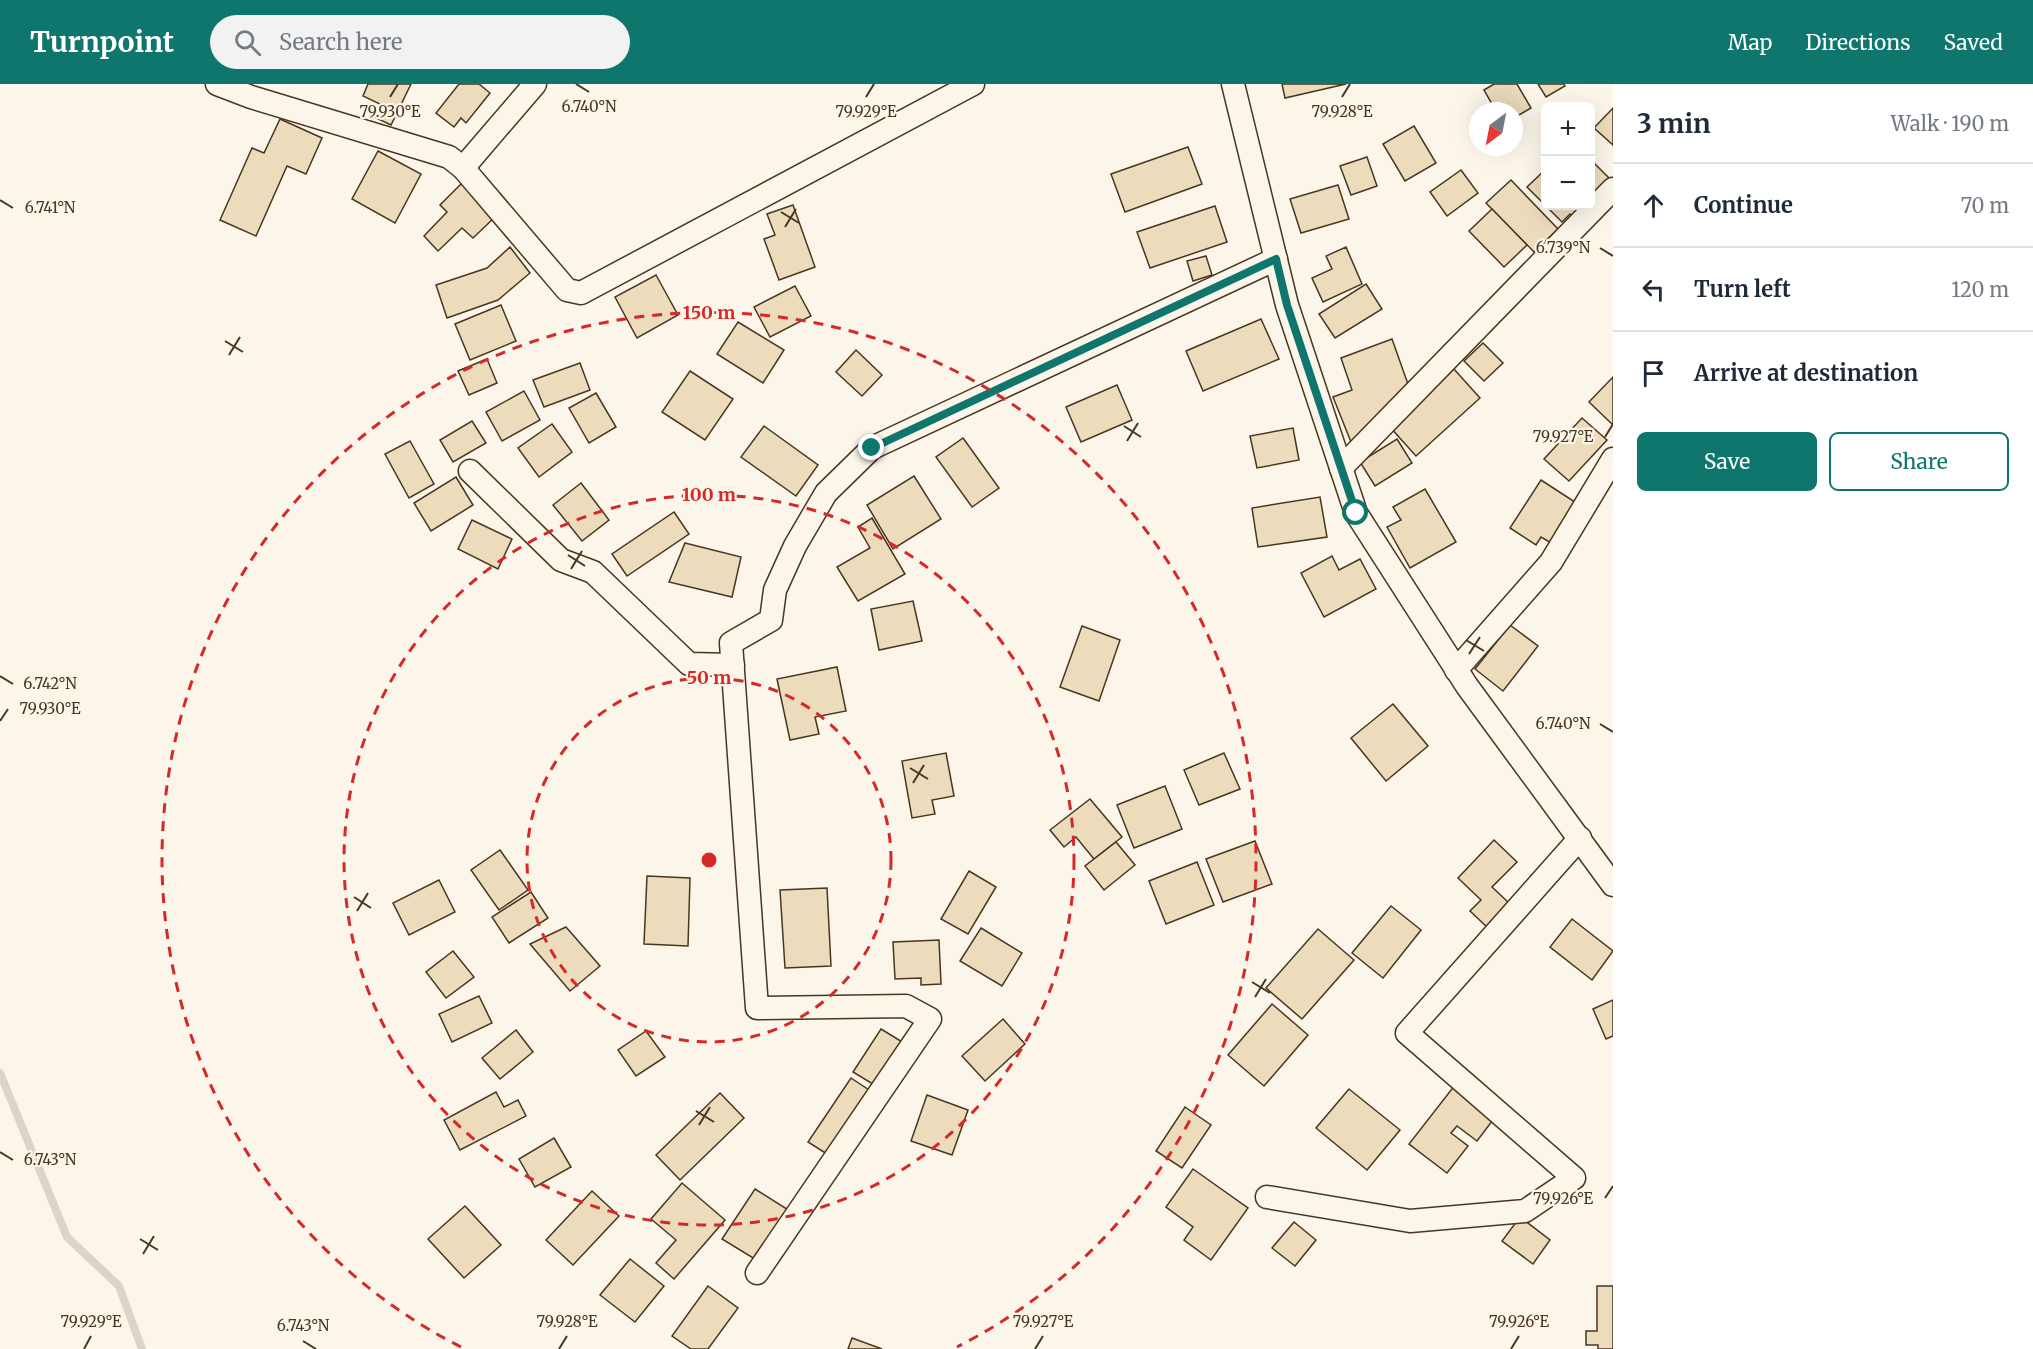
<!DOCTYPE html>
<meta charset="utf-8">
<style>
:root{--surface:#fff;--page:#f2f2f3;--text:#1f2937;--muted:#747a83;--line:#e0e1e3;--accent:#0f766e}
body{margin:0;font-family:Merriweather,serif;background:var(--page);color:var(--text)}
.controls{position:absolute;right:18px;top:18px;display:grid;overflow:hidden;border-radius:9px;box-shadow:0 6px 24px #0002}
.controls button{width:54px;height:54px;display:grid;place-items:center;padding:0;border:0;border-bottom:2px solid var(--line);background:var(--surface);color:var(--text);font:30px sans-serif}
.compass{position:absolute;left:1469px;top:18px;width:54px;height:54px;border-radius:50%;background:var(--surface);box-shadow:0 6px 24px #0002;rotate:212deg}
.stop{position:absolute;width:18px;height:18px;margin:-14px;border:4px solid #0f766e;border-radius:50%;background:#fff}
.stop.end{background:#0f766e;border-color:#fff;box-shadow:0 2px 6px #0008}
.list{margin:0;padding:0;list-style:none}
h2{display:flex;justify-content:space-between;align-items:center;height:78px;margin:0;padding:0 24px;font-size:26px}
h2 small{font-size:20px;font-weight:400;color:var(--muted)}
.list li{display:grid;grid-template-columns:39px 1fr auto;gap:18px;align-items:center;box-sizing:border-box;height:84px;padding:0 24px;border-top:2px solid var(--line)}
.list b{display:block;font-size:22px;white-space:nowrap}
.list em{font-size:20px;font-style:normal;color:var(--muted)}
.actions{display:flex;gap:12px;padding:18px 24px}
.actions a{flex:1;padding:14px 0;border:2px solid var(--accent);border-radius:9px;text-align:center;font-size:21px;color:var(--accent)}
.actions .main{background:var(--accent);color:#fff}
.icon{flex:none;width:33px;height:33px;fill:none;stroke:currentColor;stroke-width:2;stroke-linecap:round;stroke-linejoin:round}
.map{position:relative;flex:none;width:1613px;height:1265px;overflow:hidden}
header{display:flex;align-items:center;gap:36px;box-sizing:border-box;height:84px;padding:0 30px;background:var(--accent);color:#fff}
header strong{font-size:28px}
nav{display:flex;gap:33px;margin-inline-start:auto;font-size:21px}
.search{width:420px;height:54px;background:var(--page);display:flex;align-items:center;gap:15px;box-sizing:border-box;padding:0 21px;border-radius:33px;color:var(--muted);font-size:22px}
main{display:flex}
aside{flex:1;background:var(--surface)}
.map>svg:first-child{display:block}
</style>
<header>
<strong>Turnpoint</strong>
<div class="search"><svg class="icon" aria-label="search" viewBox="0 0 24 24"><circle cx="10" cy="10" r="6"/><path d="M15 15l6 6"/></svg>Search here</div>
<nav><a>Map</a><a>Directions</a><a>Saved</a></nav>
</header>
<main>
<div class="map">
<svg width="1613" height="1265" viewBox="0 0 1613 1265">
<rect width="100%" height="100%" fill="#fbf6e9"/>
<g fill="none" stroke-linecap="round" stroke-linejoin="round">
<path stroke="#dcd4c6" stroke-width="8" d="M0 989 67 1153 119 1202 142 1265"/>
</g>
<g fill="#ecdcbc" stroke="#4a3520" stroke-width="1.5">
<path d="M368 0H411L391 41 374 33 380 20 363 12Z"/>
<path d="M459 0H479L490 9 466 39 461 34 454 43 436 29Z"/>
<path d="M1282 0H1346L1285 14Z"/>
<path d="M1494 0H1517L1531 24 1514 34V27H1496L1484 6Z"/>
<path d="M1538 0H1564L1565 2 1546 13Z"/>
<path d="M1613 24V61L1594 44Z"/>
<path d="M280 35 322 54 306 90 287 82 256 152 220 136 252 64 264 69Z"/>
<path d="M1414 42 1436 79 1405 97 1383 60Z"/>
<path d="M1188 63 1202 100 1125 128 1111 90Z"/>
<path d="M378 67 421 90 395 139 352 115Z"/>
<path d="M1367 73 1377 102 1351 111 1340 82Z"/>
<path d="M1590 75 1611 96 1590 115Z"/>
<path d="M1546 85V122H1585L1573 133 1570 130 1562 138 1527 103Z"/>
<path d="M1461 86 1478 109 1447 132 1430 108Z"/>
<path d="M1511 96 1558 145 1534 168 1486 119Z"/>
<path d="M463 98 496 132 473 154 462 144 438 167 424 152 447 128 440 121Z"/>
<path d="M1338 101 1349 135 1301 149 1290 115Z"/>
<path d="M793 121 815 183 779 196 764 155 775 151 767 130Z"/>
<path d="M1215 122 1227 158 1150 184 1137 148Z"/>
<path d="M1492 125 1527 161 1504 183 1469 147Z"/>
<path d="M510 163 530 189 498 216 447 234 436 201 487 184Z"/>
<path d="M1346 163 1362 200 1323 218 1312 194 1332 185 1326 172Z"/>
<path d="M1206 172 1212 191 1193 197 1187 177Z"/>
<path d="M656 191 678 231 637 254 615 213Z"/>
<path d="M1366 200 1382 225 1335 254 1319 230Z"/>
<path d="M795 202 811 232 770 253 754 223Z"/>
<path d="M501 221 516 257 470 276 455 240Z"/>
<path d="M1261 235 1279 275 1203 307 1186 267Z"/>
<path d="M738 238 784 266 763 299 717 270Z"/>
<path d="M1392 255 1409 303 1351 358 1333 313 1352 306 1341 274Z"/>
<path d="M1483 259 1503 279 1484 297 1464 277Z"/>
<path d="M856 266 882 291 862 312 836 288Z"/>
<path d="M487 275 497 299 469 311 458 287Z"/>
<path d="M580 279 590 306 544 323 533 296Z"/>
<path d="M1453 284 1480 314 1416 372 1389 342Z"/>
<path d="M690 287 733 315 705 356 662 328Z"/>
<path d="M1613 293V341L1589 318Z"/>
<path d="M1117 301 1132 336 1081 358 1066 323Z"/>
<path d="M524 307 540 336 502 357 486 328Z"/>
<path d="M596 309 616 343 589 359 569 324Z"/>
<path d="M1582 334 1607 356 1569 397 1544 375Z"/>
<path d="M472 337 486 359 453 378 440 356Z"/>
<path d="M552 340 572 368 539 393 518 364Z"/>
<path d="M764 342 818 381 796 412 741 373Z"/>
<path d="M1293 344 1299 376 1257 384 1250 352Z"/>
<path d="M963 354 999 404 972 423 936 373Z"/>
<path d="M1397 355 1412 379 1375 402 1360 378Z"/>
<path d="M410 357 434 400 409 414 385 370Z"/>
<path d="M914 392 941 435 893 465 867 421Z"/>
<path d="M456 393 473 421 431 447 414 419Z"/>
<path d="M1541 396 1578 420 1553 460 1541 453 1536 461 1510 444Z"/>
<path d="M581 399 609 436 582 457 553 421Z"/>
<path d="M1425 405 1456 458 1410 484 1387 443 1401 436 1393 423Z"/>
<path d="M1320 413 1327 453 1258 463 1252 424Z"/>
<path d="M674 428 689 450 627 492 612 470Z"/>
<path d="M872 434 905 490 858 517 837 483 870 464 858 443Z"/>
<path d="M472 436 512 455 498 485 458 465Z"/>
<path d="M685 459 741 473 732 513 669 498Z"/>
<path d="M1332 472 1339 486 1360 475 1376 505 1324 533 1301 489Z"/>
<path d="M913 517 922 557 879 566 871 525Z"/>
<path d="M1510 541 1538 562 1503 607 1475 585Z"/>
<path d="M1082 542 1120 556 1099 617 1060 603Z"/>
<path d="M837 583 846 627 815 633 819 650 790 656 777 595Z"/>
<path d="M1393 620 1428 662 1386 697 1351 654Z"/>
<path d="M946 669 954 712 932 716 935 730 912 734 902 677Z"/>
<path d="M1224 669 1240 705 1199 721 1184 686Z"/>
<path d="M1165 702 1182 745 1134 764 1117 721Z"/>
<path d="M1090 715 1122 753 1094 775 1076 753 1064 763 1050 746Z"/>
<path d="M1494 756 1517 778 1492 803 1509 819 1487 843 1470 827 1481 816 1458 794Z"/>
<path d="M1255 757 1272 800 1223 818 1206 775Z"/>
<path d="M1116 758 1135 781 1104 806 1085 782Z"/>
<path d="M500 766 528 806 499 826 471 786Z"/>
<path d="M1197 778 1214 821 1166 840 1149 797Z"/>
<path d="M969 787 996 803 968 850 941 835Z"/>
<path d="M647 792 690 794 688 862 644 860Z"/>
<path d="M439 796 455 828 409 851 393 819Z"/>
<path d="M827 804 831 882 785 884 780 806Z"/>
<path d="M531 808 548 834 509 859 492 833Z"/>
<path d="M1391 822 1421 846 1383 894 1352 869Z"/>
<path d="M1572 835 1613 867 1592 896 1550 863Z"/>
<path d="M566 843 600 882 570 907 530 860Z"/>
<path d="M981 844 1022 869 1002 902 960 877Z"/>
<path d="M1318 845 1354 876 1302 935 1266 904Z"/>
<path d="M939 856 941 900 921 901V894L895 895 893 858Z"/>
<path d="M453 867 474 893 446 914 426 888Z"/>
<path d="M479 912 492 939 452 958 439 930Z"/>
<path d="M1613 916V952L1606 955 1593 925Z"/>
<path d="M1272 920 1308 951 1264 1002 1228 971Z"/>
<path d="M1003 935 1025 960 985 997 962 972Z"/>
<path d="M881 945 904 959 876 1002 853 988Z"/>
<path d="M516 946 533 968 500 995 482 974Z"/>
<path d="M646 947 665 973 636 992 618 966Z"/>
<path d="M851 994 872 1008 830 1072 808 1058Z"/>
<path d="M1455 1001 1496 1032 1477 1057 1457 1042 1451 1049 1468 1062 1447 1089 1409 1060Z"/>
<path d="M1349 1005 1400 1046 1367 1086 1316 1044Z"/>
<path d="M496 1008 504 1023 518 1016 526 1032 460 1066 444 1036Z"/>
<path d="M720 1009 744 1034 680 1096 656 1071Z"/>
<path d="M927 1011 968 1026 952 1071 911 1057Z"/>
<path d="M1185 1023 1211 1041 1182 1084 1156 1067Z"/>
<path d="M554 1054 571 1083 535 1103 519 1075Z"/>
<path d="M1193 1085 1248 1124 1211 1176 1184 1156 1193 1143 1166 1123Z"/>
<path d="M682 1099 725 1136 674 1195 656 1179 676 1156 651 1135Z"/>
<path d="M755 1105 790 1127 758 1177 722 1155Z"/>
<path d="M592 1107 619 1132 573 1181 546 1156Z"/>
<path d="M465 1122 501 1161 464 1194 428 1155Z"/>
<path d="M1520 1133 1550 1156 1533 1180 1502 1157Z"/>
<path d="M1294 1138 1316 1156 1295 1182 1272 1164Z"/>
<path d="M630 1175 664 1202 635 1238 600 1211Z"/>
<path d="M708 1202 738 1224 708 1265H691L672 1252Z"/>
<path d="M1597 1202H1613V1265H1598V1261H1586V1247H1597Z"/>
<path d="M852 1254 882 1265H848Z"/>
</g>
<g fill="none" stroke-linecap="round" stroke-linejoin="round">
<g stroke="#4a3520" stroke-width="25">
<g id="street">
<path d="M217 0 251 13 449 73 463 84 567 206 581 209 973 0"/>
<path d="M1233 0 1287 221 1356 429 1467 602 1613 801"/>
<path d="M463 84 535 0"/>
<path d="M1341 384 1613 105"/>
<path d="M470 387 561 476 593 488 689 580 733 581"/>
<path d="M1456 586 1551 478 1613 375"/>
<path d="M1267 1113 1410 1137 1525 1127 1574 1094 1407 949 1580 754"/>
<path d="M757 1189 930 935 906 922 757 924 731 559 771 536 775 506 795 462 826 409 872 364 1276 175"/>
</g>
</g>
<use href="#street" stroke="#fbf6e9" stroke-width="22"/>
</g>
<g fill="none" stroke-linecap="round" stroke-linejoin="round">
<path stroke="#0f766e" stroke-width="8" d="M872 364 1276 175 1287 221 1356 429"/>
</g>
<path fill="none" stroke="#4a3520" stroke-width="2" d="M576 0 589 8M390 13 398 0M866 13 874 0M1342 13 1350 0M0 116 13 124M781 128 799 139M785 143 796 125M1600 164 1613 172M225 257 243 268M229 271 240 253M1124 342 1141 353M1605 353 1613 340M1127 357 1138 339M568 471 585 482M571 485 582 467M1466 556 1484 567M1469 570 1480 553M0 592 13 600M0 637 8 625M1600 640 1613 648M910 684 928 695M913 699 924 681M354 813 371 824M357 827 368 809M1252 898 1270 909M1255 913 1266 895M696 1027 714 1038M699 1041 710 1023M0 1068 13 1076M1605 1114 1613 1102M140 1155 158 1166M143 1170 154 1152M303 1257 316 1265M84 1265 91 1252M559 1265 567 1252M1035 1265 1043 1252M1511 1265 1519 1252"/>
<g fill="none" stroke="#d62828" stroke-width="3" stroke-dasharray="10 8">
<circle cx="709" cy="776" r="182"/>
<circle cx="709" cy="776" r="365"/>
<path d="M461 1263A547 547 0 1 1 957 1263"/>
</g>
<g font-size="15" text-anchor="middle" fill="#4a3520" stroke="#fbf6e9" stroke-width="4.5" stroke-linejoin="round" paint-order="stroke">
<text x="589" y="28">6.740°N</text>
<text x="390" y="33">79.930°E</text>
<text x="866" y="33">79.929°E</text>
<text x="1342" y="33">79.928°E</text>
<text x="50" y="129">6.741°N</text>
<text x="1563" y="169">6.739°N</text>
<text x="1563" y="358">79.927°E</text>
<text x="50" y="605">6.742°N</text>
<text x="50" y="630">79.930°E</text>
<text x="1563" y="645">6.740°N</text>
<text x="50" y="1081">6.743°N</text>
<text x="1563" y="1120">79.926°E</text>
<text x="91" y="1243">79.929°E</text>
<text x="567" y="1243">79.928°E</text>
<text x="1043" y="1243">79.927°E</text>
<text x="1519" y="1243">79.926°E</text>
<text x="303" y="1247">6.743°N</text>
</g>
<circle cx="709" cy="776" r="9" fill="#d62828" stroke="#fbf6e9" stroke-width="3"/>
<g font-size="18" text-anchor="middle" font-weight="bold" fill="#d62828" stroke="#fbf6e9" stroke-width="4.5" stroke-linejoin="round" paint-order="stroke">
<text x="709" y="235">150 m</text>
<text x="709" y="417">100 m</text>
<text x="709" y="600">50 m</text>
</g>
</svg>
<div class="controls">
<button>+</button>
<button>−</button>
</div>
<svg class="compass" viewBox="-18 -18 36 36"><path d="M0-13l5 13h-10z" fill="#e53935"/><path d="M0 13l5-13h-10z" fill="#747a83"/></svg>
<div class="stop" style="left:1356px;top:429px"></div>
<div class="stop end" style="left:872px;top:364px"></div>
</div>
<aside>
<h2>3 min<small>Walk · 190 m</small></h2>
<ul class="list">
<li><svg class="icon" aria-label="ahead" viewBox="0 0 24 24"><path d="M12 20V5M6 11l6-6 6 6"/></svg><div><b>Continue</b></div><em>70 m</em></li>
<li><svg class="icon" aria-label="left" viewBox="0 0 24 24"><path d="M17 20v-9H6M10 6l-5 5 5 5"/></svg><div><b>Turn left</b></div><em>120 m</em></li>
<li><svg class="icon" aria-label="arrive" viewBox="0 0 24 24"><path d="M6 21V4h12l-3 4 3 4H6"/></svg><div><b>Arrive at destination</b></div></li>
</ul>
<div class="actions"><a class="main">Save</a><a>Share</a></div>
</aside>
</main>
